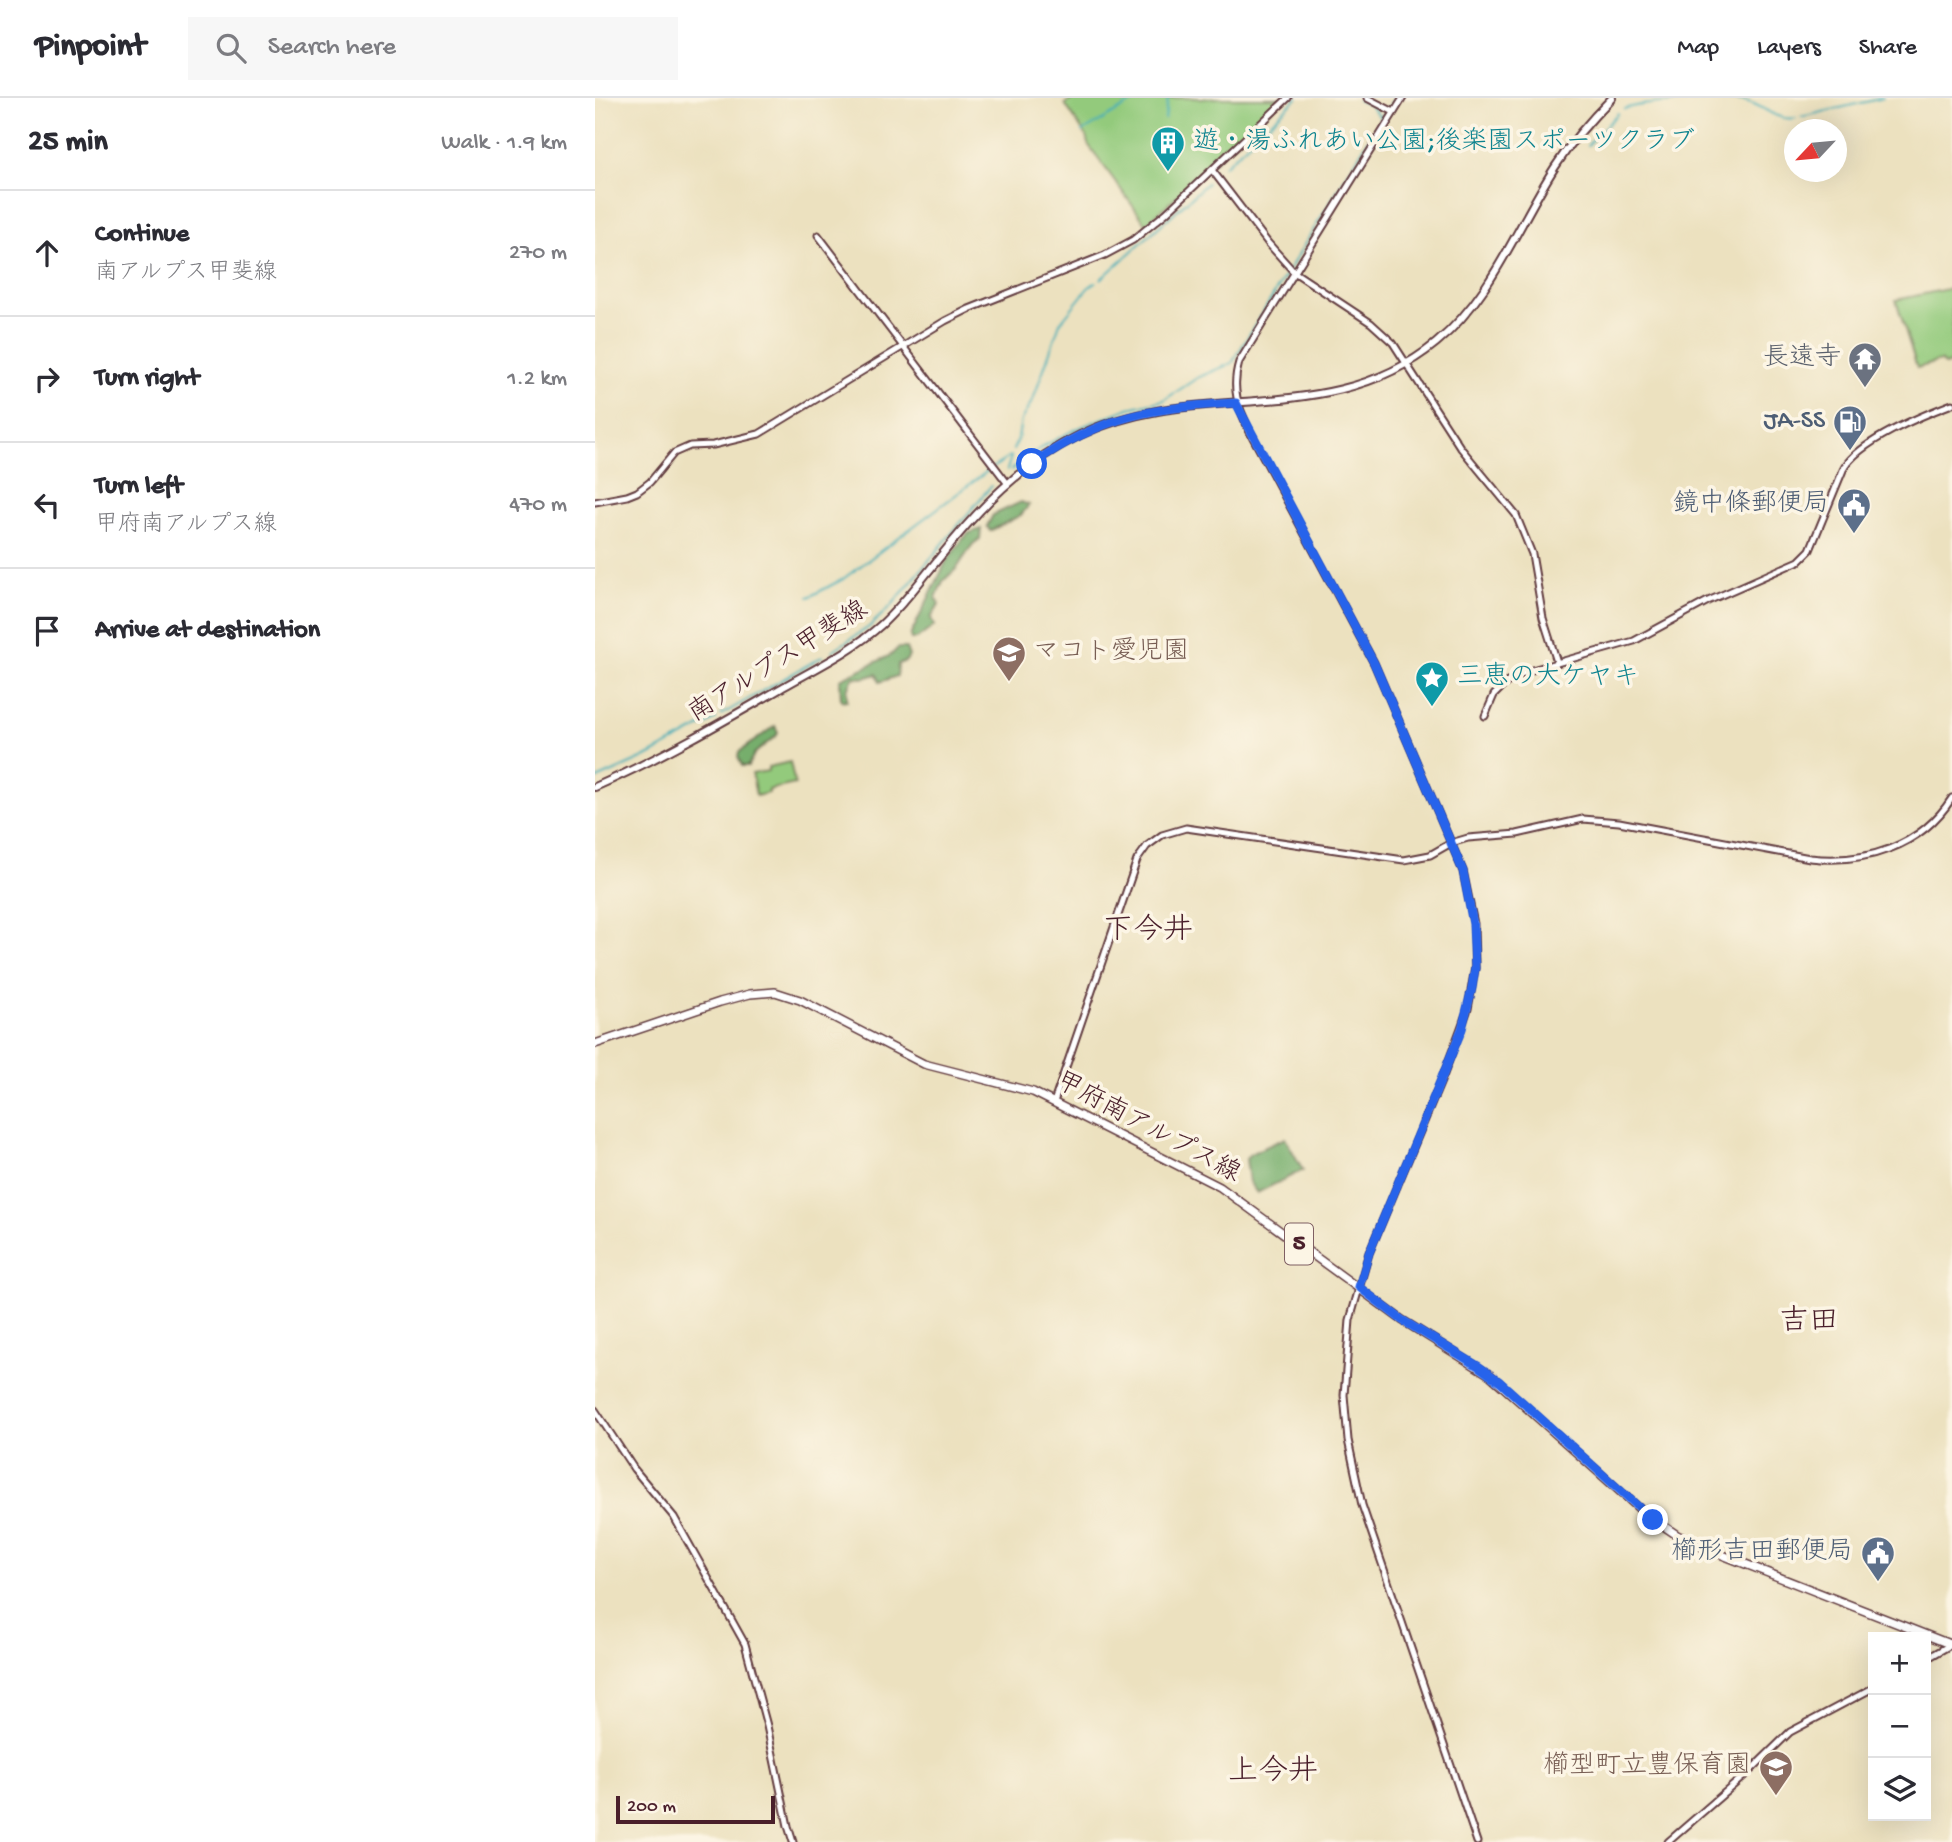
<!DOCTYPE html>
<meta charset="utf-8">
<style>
:root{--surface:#fff;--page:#f7f7f7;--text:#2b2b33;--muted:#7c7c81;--line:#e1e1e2}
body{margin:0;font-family:"Gochi Hand","Klee One",sans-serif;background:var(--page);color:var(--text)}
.controls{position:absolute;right:21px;bottom:21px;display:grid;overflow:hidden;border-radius:0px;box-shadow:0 7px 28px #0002}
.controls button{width:63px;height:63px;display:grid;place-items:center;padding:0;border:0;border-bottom:2px solid var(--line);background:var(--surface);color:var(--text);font:35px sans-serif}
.compass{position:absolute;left:1189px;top:21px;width:63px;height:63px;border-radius:50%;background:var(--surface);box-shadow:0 7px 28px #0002;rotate:244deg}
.scale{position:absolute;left:21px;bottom:18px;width:159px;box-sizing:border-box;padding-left:7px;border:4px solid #4a1f2b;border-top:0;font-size:19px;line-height:24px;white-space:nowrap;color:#4a1f2b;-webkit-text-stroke:5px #fcf5e5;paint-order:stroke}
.stop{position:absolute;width:21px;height:21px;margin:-16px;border:5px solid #2563eb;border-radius:50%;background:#fff}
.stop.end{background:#2563eb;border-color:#fff;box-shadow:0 2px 7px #0008}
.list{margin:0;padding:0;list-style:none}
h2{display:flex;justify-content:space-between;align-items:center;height:91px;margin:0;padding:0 28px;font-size:30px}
h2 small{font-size:23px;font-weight:400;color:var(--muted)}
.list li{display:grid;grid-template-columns:46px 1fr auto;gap:21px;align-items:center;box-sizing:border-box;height:126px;padding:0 28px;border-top:2px solid var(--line)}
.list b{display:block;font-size:26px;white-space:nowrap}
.list p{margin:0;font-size:23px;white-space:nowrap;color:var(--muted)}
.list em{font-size:23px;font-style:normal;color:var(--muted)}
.icon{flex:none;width:38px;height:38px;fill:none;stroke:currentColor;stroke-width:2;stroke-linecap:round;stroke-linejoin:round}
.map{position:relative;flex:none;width:1357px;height:1744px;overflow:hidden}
header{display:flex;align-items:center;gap:42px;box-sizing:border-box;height:98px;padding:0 35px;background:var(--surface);border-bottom:2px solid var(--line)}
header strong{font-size:33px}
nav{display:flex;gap:38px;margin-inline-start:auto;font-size:24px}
.search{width:490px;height:63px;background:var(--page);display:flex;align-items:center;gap:18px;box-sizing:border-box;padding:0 24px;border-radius:0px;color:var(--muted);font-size:26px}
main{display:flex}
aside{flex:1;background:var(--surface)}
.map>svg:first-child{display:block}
</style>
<header>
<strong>Pinpoint</strong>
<div class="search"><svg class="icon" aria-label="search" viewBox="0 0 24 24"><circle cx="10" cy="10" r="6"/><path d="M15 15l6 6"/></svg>Search here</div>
<nav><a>Map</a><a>Layers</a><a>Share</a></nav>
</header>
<main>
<aside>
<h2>25 min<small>Walk · 1.9 km</small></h2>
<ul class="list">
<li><svg class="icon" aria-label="ahead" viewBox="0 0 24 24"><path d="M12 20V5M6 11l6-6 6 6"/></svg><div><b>Continue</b><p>南アルプス甲斐線</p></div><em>270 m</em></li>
<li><svg class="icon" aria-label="right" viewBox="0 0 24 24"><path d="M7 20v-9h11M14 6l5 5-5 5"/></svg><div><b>Turn right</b></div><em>1.2 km</em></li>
<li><svg class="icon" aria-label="left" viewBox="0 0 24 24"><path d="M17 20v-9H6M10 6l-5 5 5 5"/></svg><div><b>Turn left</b><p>甲府南アルプス線</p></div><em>470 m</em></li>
<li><svg class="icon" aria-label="arrive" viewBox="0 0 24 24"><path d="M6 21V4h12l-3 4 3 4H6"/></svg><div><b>Arrive at destination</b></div></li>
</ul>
</aside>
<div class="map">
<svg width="1357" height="1744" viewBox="0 0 1357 1744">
<rect width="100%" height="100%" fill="#fcf5e5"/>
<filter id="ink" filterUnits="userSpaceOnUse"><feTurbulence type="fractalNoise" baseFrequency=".0143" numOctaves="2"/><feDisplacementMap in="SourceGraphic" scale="14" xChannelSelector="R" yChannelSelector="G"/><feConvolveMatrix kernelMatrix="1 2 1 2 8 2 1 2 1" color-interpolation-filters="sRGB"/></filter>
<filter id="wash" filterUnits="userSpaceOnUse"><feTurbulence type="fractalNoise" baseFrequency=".00686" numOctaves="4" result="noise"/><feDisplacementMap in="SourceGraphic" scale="28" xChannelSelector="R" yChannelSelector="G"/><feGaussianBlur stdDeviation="1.57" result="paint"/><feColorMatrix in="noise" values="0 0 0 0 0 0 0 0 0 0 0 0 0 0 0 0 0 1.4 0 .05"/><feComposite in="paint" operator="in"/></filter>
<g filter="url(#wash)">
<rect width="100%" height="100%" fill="#ece1bf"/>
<g fill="#93ca7c" stroke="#6e7454" stroke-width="2">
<path d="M479 0H689L551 126 493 46 491 38 470 6Z"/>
<path d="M1357 190V264L1350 267 1345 263 1322 270 1301 202Z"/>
<path d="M195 664 200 686 173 692V695L161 698 157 676 173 673V669Z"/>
</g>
<g fill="#76ae6c" stroke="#60664c" stroke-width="2">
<path d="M426 404 434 407 426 417 395 433 392 428 398 417Z"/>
<path d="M386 431 385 441 378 446 362 470 348 483 341 499 344 506 336 520 339 528 322 541H316L315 538 351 464 368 441 374 435Z"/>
<path d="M303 550H311L314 558 311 563 303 566 302 578 285 584 282 576 269 580 259 579 252 591V603L246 602 245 581 296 557Z"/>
<path d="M180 628 183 634 182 637 159 656 153 668H147L143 659 144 654Z"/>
<path d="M690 1040 708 1072 662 1095 654 1084 651 1061 655 1056Z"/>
</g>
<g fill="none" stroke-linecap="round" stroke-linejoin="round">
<g stroke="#3cadb8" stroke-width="2">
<path d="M763 2 775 7 784 18"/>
<path d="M1029 11C1048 4 1130 0 1150 3 1169 7 1181 24 1201 20"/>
<path d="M1206 19 1288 0"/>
<path d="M570 21 573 0"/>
<path d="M487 34 545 0"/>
<path d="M993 47 1023 15"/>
<path d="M629 68 702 0"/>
<path d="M506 181 612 85"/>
<path d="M418 352 423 341 426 322 438 302 465 225 493 190 501 184"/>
<path d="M412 372 416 359"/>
<path d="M416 372 447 349 481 331 534 310 569 302 602 280 637 265 799 0"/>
<path d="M214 499 248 481 394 372 416 358"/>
<path d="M237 553 274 529 297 507 396 388"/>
<path d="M126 617 228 558"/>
<path d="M0 682 49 660 121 621"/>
</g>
</g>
</g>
<g filter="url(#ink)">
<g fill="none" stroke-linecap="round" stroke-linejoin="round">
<g stroke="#623c41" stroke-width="9">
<g id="tertiary">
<path d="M772 0 799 14"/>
<path d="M808 0 644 264C636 291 643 308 654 332L779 565 868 773 879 826 880 870 873 911 849 976 774 1155 755 1222 749 1297 753 1342 767 1407 882 1744"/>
<path d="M617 72 673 145 699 174 776 225 798 245 865 349 921 417 937 456 948 520 962 564"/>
<path d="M223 137 413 386"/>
<path d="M0 404 32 398 42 394 55 384 79 355 95 348 118 347 164 336 350 223 374 211 510 157 538 142 571 115 693 0"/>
<path d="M890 618 899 597 911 585 930 574 1039 543 1113 503 1204 463 1215 452 1248 372C1262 344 1328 317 1357 306"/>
<path d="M459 1004 542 762 552 748 567 737 591 730 809 762 835 757 856 745 873 740 922 736 988 721 1024 724 1215 760C1270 766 1326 749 1357 700"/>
<path d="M0 1312 39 1371 79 1419 150 1546 172 1628 193 1728 198 1744"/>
<path d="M1331 1561 1357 1546"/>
<path d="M1073 1744 1157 1671 1195 1634 1278 1590"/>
</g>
</g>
<g stroke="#623c41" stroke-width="10">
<path id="secondary" d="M0 689C66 660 126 625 188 589 221 570 257 553 286 527 308 507 326 482 345 459 383 411 428 364 485 337 602 280 734 333 841 245 897 199 922 128 960 69 976 44 996 21 1017 0"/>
</g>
<g stroke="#623c41" stroke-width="10">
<path id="primary" d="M0 946 125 904 155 896 180 894 205 902 329 966 438 994 625 1089 807 1222 895 1277 1048 1414 1082 1437 1107 1449 1357 1547"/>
</g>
<use href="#tertiary" stroke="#fff" stroke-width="5"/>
<use href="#secondary" stroke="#fff" stroke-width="6"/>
<use href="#primary" stroke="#fff" stroke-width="7"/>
</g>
</g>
<g fill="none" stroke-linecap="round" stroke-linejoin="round" filter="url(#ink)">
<path stroke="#2563eb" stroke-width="9" d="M437 366C510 316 556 310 641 305L779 565 868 773 878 826 880 870 877 890 867 931 774 1155 764 1189 807 1222 883 1268 905 1284 1058 1422"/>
</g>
<defs>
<g id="building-pin" transform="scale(1.75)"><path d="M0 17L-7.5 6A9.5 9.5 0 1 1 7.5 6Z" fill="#0f9aa8" stroke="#fcf5e5"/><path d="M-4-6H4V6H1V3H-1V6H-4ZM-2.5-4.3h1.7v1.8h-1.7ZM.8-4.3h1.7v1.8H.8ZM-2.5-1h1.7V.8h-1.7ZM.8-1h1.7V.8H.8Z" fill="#fff"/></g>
<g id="temple-pin" transform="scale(1.75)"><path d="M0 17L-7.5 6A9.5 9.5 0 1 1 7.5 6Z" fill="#6b7280" stroke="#fcf5e5"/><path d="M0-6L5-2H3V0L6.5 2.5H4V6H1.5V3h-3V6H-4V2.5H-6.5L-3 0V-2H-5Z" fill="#fff"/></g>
<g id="fuel-pin" transform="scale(1.75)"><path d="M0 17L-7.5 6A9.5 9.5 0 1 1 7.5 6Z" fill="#5c6f8a" stroke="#fcf5e5"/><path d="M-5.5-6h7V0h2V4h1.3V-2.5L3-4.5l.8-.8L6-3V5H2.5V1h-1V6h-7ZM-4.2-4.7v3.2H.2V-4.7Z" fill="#fff"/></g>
<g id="civic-pin" transform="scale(1.75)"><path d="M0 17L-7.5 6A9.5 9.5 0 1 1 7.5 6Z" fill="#5c6f8a" stroke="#fcf5e5"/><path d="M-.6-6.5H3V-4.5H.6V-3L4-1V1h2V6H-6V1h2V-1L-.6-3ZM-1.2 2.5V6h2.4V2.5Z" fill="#fff"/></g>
<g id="school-pin" transform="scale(1.75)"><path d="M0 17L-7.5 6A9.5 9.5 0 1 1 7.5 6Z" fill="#8d6e63" stroke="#fcf5e5"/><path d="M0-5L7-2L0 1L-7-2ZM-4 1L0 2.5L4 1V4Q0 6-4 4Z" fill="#fff"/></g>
<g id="sight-pin" transform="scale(1.75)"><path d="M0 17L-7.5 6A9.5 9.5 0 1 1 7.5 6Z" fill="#0f9aa8" stroke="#fcf5e5"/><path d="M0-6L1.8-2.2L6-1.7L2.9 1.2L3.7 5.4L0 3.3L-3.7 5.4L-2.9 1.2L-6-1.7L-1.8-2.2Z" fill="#fff"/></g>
</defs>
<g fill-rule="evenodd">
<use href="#building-pin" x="573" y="45"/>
<use href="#temple-pin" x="1270" y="261"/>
<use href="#fuel-pin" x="1255" y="324"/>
<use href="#civic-pin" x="1259" y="407"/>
<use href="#school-pin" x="414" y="555"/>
<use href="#sight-pin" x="837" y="580"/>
<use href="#civic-pin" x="1283" y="1455"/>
<use href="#school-pin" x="1181" y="1669"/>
</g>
<g text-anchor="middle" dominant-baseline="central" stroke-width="7" stroke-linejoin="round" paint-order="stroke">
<rect fill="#fcf5e5" stroke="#7f5f63" stroke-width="2" x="690" y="1125.5" width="28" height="41" rx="5"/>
<g font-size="24" font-weight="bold" fill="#4a1f2b">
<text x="704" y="1146">5</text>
</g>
<g font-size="26" fill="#0d838f" stroke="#fcf5e5" text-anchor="start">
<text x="598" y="45">遊・湯ふれあい公園;後楽園スポーツクラブ</text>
<text x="862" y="580">三恵の大ケヤキ</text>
</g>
<g font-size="26" fill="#5b616d" stroke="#fcf5e5" text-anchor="end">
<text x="1246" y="261">長遠寺</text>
</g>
<g font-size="26" fill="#4e5e75" stroke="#fcf5e5" text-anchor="end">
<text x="1230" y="324">JA-SS</text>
<text x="1234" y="407">鏡中條郵便局</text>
<text x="1258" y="1455">櫛形吉田郵便局</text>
</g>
<g font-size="26" fill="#785e54" stroke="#fcf5e5" text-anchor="start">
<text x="438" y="555">マコト愛児園</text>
<text x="1156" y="1669" text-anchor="end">櫛型町立豊保育園</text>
</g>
<g font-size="26" fill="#4a1f2b" stroke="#fcf5e5">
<text transform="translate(184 565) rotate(-32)">南アルプス甲斐線</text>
<text transform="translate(552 1031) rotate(28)">甲府南アルプス線</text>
</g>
<g font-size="30" fill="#4a1f2b" stroke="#fcf5e5">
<text x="553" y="834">下今井</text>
<text x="1214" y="1225">吉田</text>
<text x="678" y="1675">上今井</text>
</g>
</g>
</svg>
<div class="controls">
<button>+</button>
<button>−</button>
<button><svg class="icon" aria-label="layers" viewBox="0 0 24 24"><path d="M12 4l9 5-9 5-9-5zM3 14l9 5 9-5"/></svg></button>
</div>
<svg class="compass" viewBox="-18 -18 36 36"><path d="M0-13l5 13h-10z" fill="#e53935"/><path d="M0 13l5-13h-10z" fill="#7c7c81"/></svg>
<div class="scale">200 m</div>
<div class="stop" style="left:437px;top:366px"></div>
<div class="stop end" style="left:1058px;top:1422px"></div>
</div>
</main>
